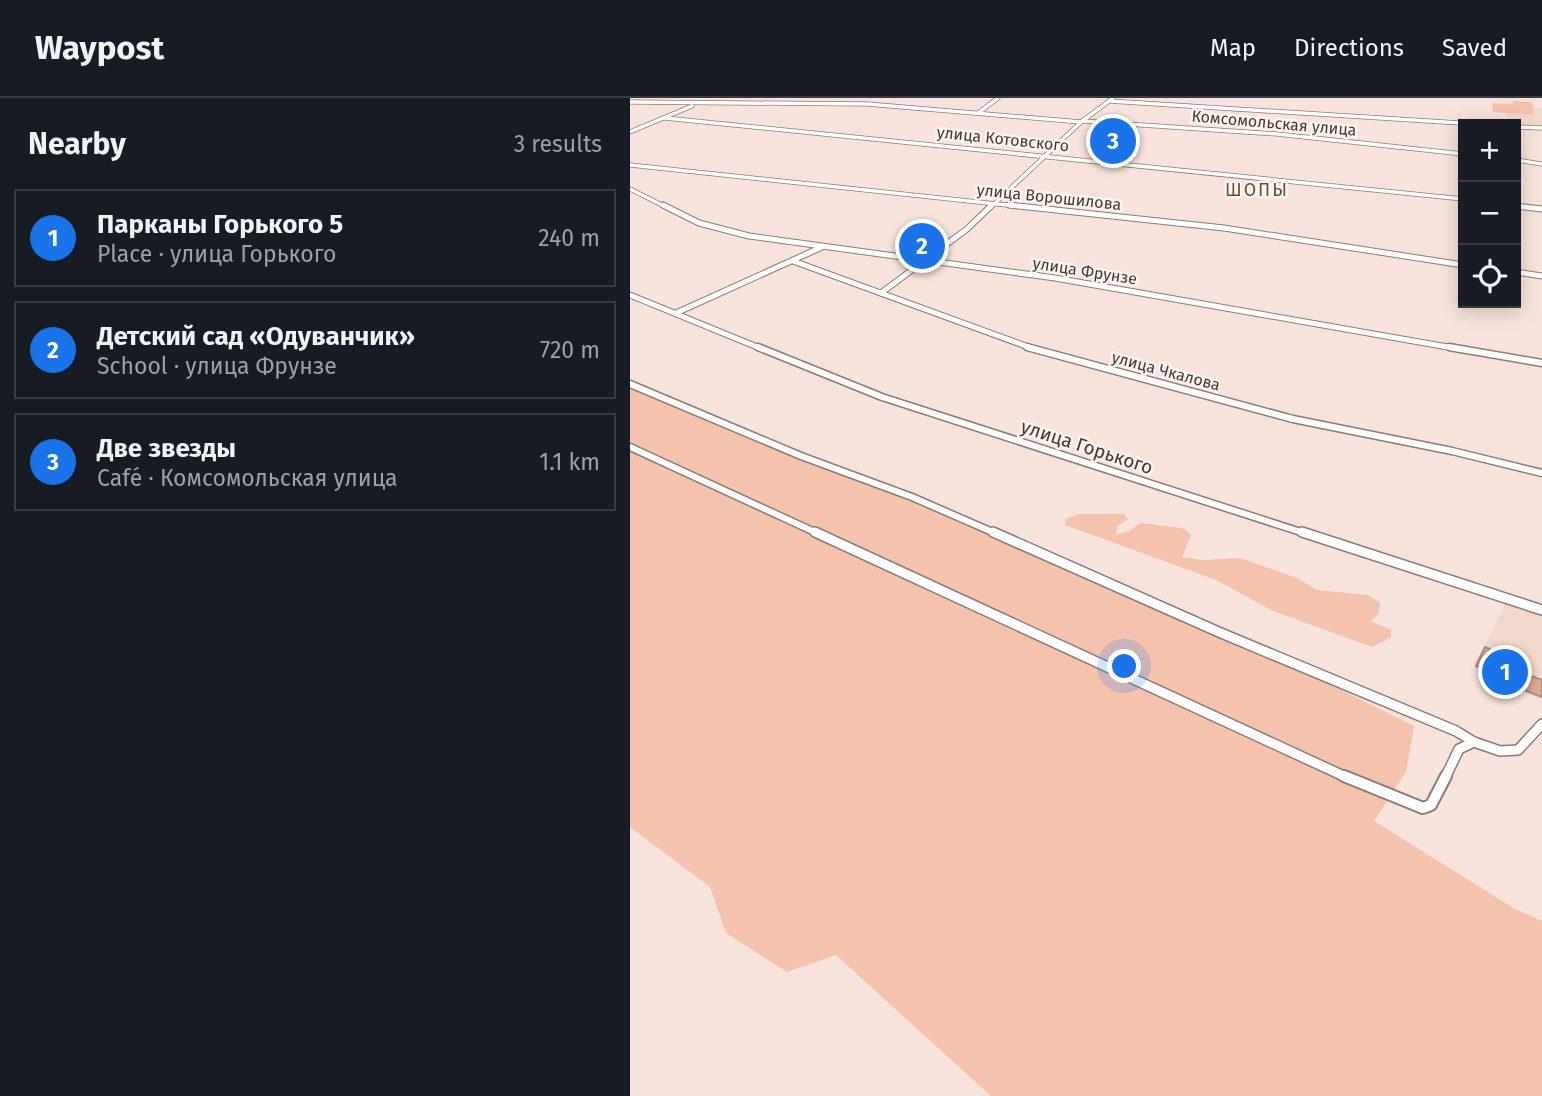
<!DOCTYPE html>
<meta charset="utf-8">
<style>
:root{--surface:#171b24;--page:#20242c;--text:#f1f3f6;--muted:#9ea1a6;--line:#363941;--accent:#1a73e8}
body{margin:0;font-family:"Fira Sans",sans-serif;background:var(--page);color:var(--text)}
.controls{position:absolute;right:21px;top:21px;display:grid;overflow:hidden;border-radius:0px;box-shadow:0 4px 18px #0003}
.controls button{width:63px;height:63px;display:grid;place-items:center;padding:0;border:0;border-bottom:2px solid var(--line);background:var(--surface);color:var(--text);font:35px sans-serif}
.you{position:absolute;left:495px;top:569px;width:24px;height:24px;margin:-18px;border:5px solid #fff;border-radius:50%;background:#1a73e8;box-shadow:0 0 0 10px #1a73e833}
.badge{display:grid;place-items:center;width:46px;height:46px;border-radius:50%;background:var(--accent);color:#fff;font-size:23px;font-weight:700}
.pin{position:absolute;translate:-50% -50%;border:4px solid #fff;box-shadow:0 2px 7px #0006}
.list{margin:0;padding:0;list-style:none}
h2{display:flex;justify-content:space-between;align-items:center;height:91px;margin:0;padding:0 28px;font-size:30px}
h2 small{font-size:23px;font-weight:400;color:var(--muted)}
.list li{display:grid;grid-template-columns:46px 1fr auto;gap:21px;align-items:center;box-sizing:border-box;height:98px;margin:0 14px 14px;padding:0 14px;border:2px solid var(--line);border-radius:0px}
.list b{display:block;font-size:26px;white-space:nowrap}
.list p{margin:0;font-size:23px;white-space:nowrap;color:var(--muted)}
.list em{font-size:23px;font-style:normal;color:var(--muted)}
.icon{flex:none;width:38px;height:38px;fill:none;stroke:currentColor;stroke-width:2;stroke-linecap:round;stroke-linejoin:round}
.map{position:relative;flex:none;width:912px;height:998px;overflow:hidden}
header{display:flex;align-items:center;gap:42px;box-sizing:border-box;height:98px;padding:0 35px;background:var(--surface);border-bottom:2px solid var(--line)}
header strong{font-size:33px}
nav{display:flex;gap:38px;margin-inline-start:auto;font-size:24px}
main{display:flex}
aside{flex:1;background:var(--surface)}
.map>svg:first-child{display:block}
</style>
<header>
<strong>Waypost</strong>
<nav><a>Map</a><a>Directions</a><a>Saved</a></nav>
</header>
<main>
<aside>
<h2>Nearby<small>3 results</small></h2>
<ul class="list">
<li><span class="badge">1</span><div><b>Парканы Горького 5</b><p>Place · улица Горького</p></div><em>240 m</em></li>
<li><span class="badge">2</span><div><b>Детский сад «Одуванчик»</b><p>School · улица Фрунзе</p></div><em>720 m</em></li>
<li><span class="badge">3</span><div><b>Две звезды</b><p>Café · Комсомольская улица</p></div><em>1.1 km</em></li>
</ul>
</aside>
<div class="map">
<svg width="912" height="998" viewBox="0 0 912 998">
<rect width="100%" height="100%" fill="#f7e3dc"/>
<g fill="#f1d7cc">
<path d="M875 7 912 10V29L878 26Z"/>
<path d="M287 138 317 142 298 158 267 154Z"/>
<path d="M876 503 912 514V602L843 573Z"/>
</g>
<g fill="#f5c2ae">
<path d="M883 3 902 4 904 17 863 14 862 5 883 6Z"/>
<path d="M0 291 288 405 695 584 784 628 776 674 744 723 885 811 912 823V998H361L206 857 157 874 96 835 80 789 0 729Z"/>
<path d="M449 416H494L498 421 487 428 486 437 500 433 510 425 553 430 561 437 552 459 572 462 610 460 667 480 687 492 738 497 750 505 749 516 740 523 761 532V539L742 549 643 513 586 482 435 427 436 421Z"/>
</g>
<path fill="#e1a790" stroke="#a3918a" stroke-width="2" d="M855 549 864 553 862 557 888 567 885 572 912 582V599L862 580 864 576 846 568Z"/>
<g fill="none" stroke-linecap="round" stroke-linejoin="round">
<g stroke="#8c7b74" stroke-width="5">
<g id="street-far4">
<path d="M479 3 846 26"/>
<path d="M0 4 237 6 451 24"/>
<path d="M348 15 368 0"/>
<path d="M35 20 833 101"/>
<path d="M452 23 647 36 833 56"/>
<path d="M886 29 912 30"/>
<path d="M0 34 62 8"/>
<path d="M886 62 912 66"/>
<path d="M0 67 395 109"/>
<path d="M0 91 36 109"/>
<path d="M886 108 894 109"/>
<path d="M361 109 451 24 483 0"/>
</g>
</g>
<g stroke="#8c7b74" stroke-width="7">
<g id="street-far3">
<path d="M33 107 69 125 119 138 425 180 829 251"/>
<path d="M379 107 594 130 833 167"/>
<path d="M886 108 912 111"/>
<path d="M163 163 404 251"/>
<path d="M886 174 912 178"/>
<path d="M251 195 337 131 362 107"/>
<path d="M0 197 132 251"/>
<path d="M46 215 192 149"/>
</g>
</g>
<g stroke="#8c7b74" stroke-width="9">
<g id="street-far2">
<path d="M128 249 252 299 677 436"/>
<path d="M397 249 663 321 822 353 912 375"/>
<path d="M819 249 912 265"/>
<path d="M0 286 171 358 282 399 367 436"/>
<path d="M0 349 189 436"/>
</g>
</g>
<g stroke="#8c7b74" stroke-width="12">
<g id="street-far1">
<path d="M185 434 718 680"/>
<path d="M363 434 591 535 826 633 844 644"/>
<path d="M672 434 912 512"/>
<path d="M815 680 829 651 844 644 870 653 888 652 912 626"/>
</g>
</g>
<g stroke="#8c7b74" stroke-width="14">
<path id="street" d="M714 678 793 710 801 707 816 678"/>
</g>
<use href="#street-far4" stroke="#fff" stroke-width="3.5"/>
<use href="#street-far3" stroke="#fff" stroke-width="5"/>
<use href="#street-far2" stroke="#fff" stroke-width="6"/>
<use href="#street-far1" stroke="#fff" stroke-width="9"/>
<use href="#street" stroke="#fff" stroke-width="10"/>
</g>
<g text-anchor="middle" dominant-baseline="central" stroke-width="5" stroke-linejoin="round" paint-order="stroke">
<g font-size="16" fill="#413936" stroke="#fff3ee">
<text transform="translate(644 25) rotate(5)">Комсомольская улица</text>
<text transform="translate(373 41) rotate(6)">улица Котовского</text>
<text transform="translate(419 99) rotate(6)">улица Ворошилова</text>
<text transform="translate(455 173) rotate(9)">улица Фрунзе</text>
<text transform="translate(536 273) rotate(15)">улица Чкалова</text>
</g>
<g font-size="18" letter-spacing="2" fill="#5f4f48" stroke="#fff3ee">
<text x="627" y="92">ШОПЫ</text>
</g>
<g font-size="19" fill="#413936" stroke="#fff3ee">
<text transform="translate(457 349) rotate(18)">улица Горького</text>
</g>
</g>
</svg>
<div class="controls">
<button>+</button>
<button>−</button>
<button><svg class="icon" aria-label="locate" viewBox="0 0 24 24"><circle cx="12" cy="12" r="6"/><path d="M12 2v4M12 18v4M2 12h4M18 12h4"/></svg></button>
</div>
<div class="you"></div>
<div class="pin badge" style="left:875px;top:574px">1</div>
<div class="pin badge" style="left:292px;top:148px">2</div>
<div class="pin badge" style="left:483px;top:43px">3</div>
</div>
</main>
